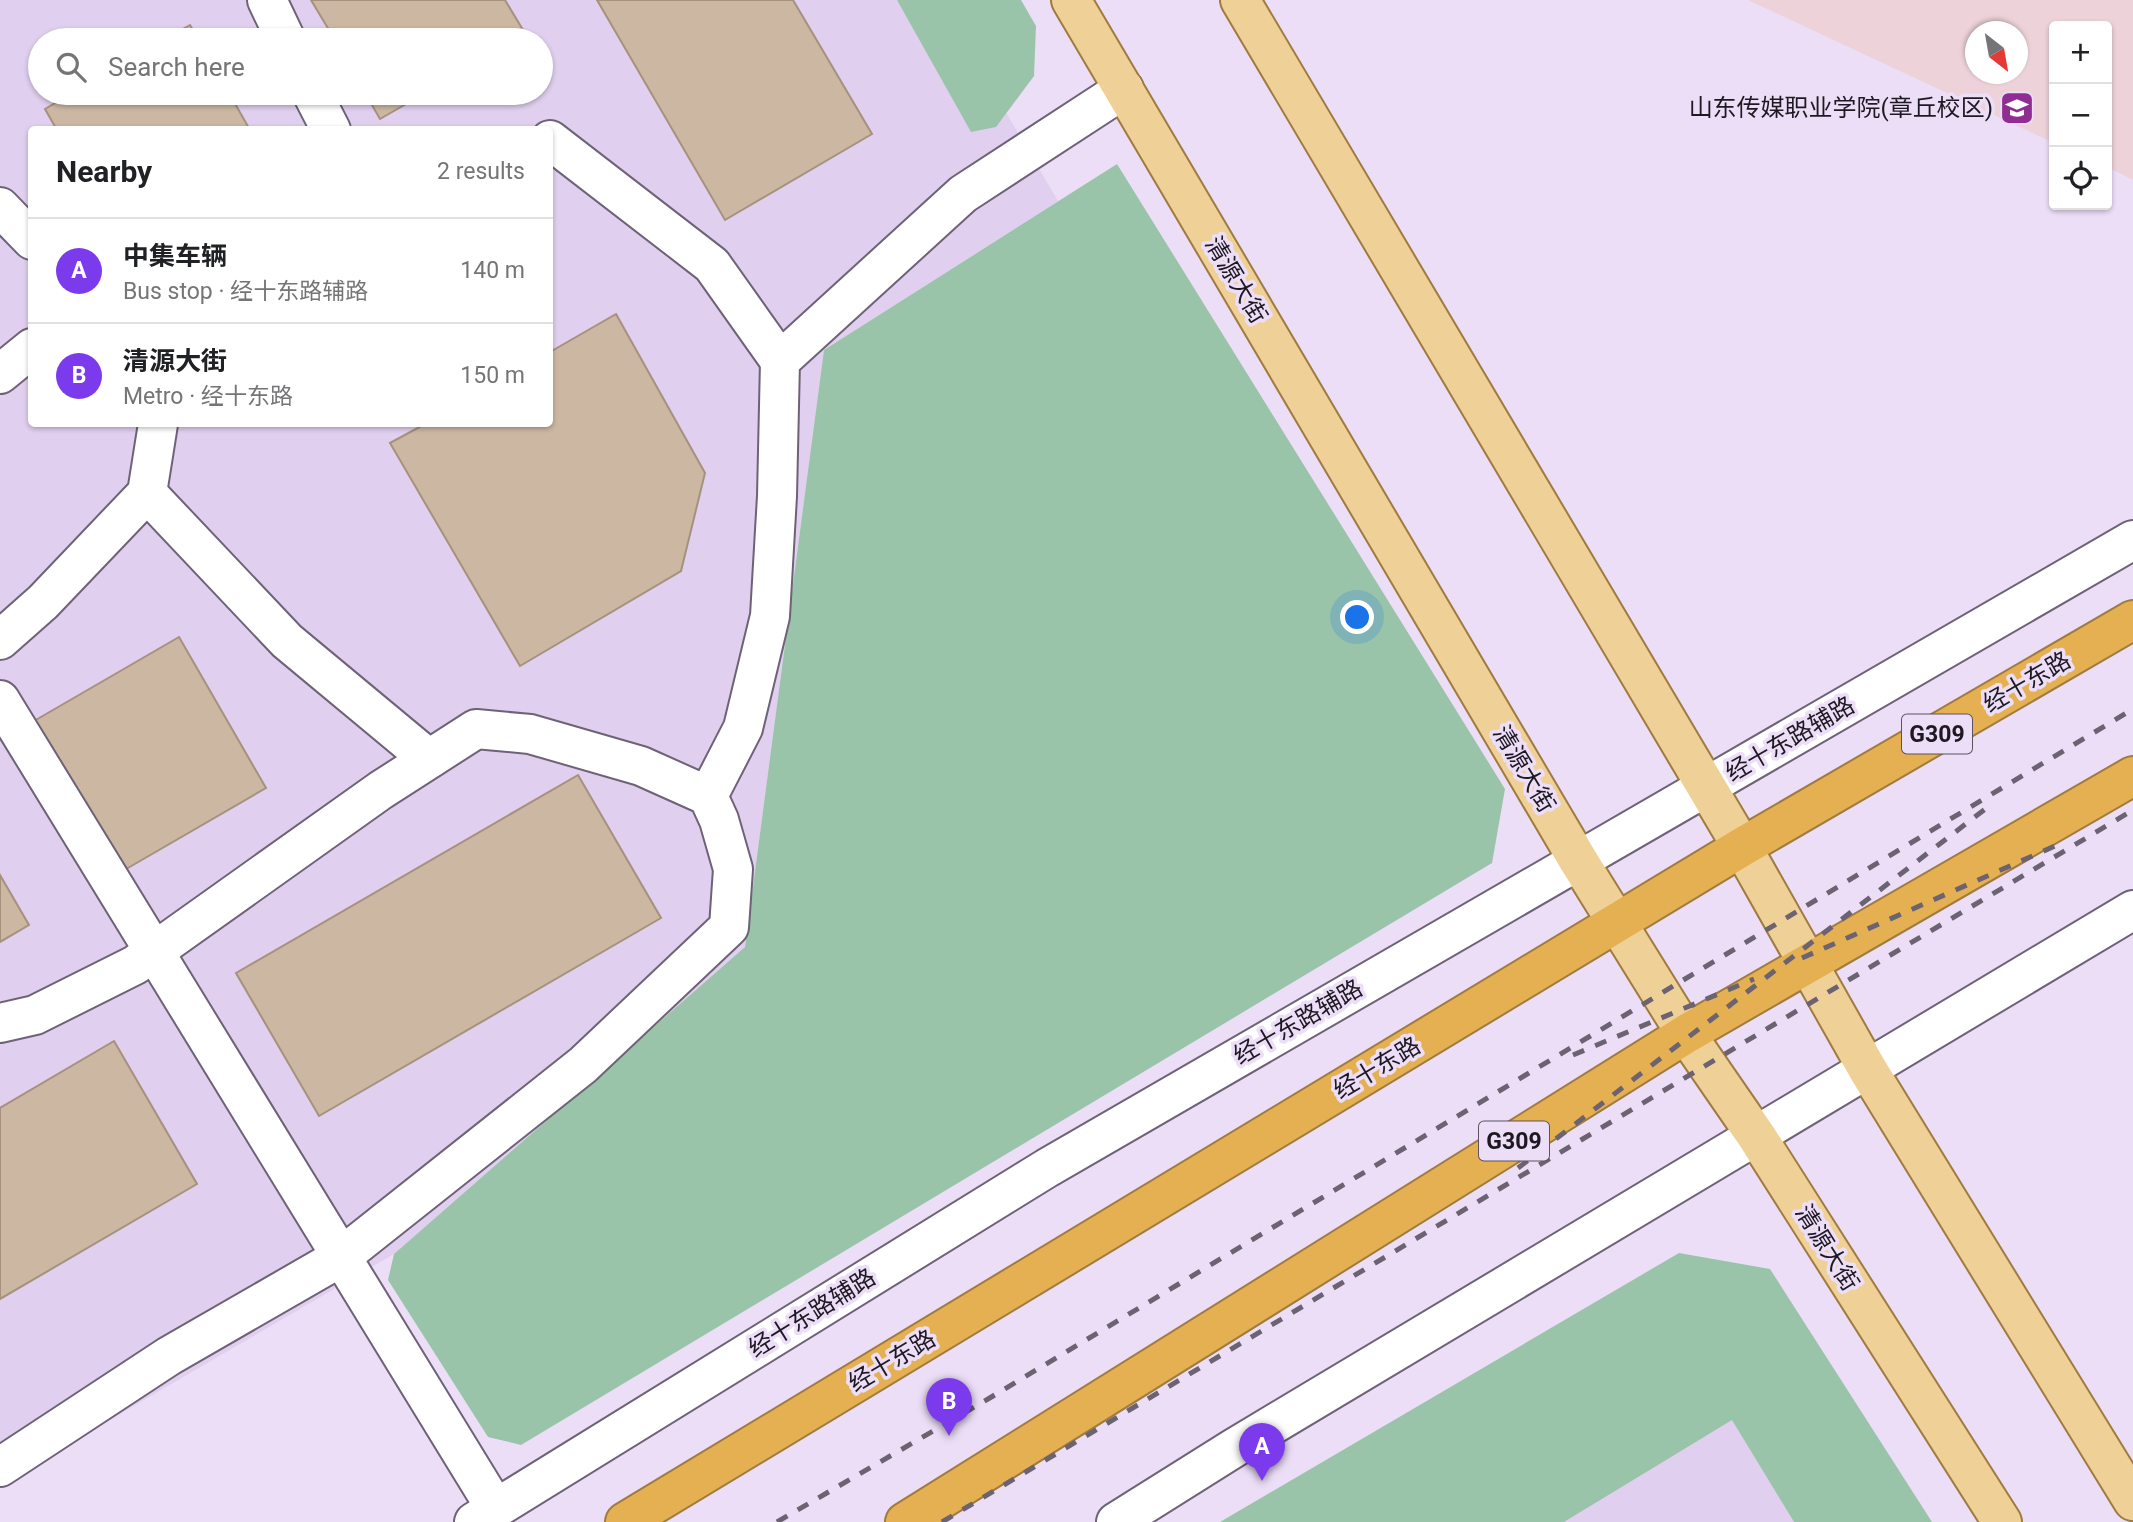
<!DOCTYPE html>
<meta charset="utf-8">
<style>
:root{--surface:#fff;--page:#f6f6f6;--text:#202124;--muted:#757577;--line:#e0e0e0;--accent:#7c3aed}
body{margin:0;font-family:Roboto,"Noto Sans SC",sans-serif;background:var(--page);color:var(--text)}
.controls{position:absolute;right:21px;top:21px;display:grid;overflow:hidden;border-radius:7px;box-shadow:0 2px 5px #0004}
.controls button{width:63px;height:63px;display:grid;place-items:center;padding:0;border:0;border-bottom:2px solid var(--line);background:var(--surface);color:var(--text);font:35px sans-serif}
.compass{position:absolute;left:1965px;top:21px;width:63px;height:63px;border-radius:50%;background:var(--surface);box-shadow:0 2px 5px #0004;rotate:149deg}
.you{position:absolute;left:1358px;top:618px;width:24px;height:24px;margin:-18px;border:5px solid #fff;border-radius:50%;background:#1a73e8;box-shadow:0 0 0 10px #1a73e833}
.badge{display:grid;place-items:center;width:46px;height:46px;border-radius:50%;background:var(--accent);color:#fff;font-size:23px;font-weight:700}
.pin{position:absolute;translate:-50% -58px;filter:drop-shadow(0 2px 4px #0008)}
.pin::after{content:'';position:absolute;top:37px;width:24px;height:21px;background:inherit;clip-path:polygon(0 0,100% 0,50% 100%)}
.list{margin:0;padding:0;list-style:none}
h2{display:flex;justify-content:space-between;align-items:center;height:91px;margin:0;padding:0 28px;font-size:30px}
h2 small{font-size:23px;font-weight:400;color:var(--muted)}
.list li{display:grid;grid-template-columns:46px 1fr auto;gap:21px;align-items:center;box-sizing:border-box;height:105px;padding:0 28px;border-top:2px solid var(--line)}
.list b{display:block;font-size:26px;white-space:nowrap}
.list p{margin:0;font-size:23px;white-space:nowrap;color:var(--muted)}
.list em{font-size:23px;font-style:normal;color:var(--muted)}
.icon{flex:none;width:38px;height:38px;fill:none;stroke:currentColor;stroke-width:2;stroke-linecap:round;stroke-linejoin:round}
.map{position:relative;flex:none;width:2133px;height:1522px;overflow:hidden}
.search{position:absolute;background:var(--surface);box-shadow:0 2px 5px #0004;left:28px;top:28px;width:525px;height:77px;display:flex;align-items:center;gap:18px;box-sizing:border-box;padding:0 24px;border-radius:38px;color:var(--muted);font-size:26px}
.panel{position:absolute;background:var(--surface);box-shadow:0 2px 5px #0004;left:28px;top:126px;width:525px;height:301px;border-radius:7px}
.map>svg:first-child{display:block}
</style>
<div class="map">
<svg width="2133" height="1522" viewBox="0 0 2133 1522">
<rect width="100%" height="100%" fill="#ecdef7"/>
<g fill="#e0cfee" fill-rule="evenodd">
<path d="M0 0H940L1058 201 824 350 745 947 394 1254 0 1484ZM40 40H541V93H40ZM32 130H550V424H32Z"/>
<path d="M1732 1419 1794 1522H1564Z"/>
</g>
<path fill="#edd3d9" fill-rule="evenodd" d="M1748 0H2133V180L2107 167V26H2054V143ZM1976 32H2018V74H1976Z"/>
<g fill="#9ac4a9">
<path d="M897 0H1021L1036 26 1034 76 996 127 971 132Z"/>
<path d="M1117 164 1505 789 1492 863 521 1445 488 1437 388 1280 394 1254 745 947 824 350Z"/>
<path d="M1679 1253 1770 1269 1932 1522H1794L1732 1420 1564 1522H1220Z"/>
</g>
<g fill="#ccb7a3" stroke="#a5917e" stroke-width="2">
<path d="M311 0H505L526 35 517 40H335Z"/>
<path d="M597 0H793L872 134 725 220Z"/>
<path d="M190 25 199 40H163Z"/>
<path d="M72 93H229L250 130H57L45 109Z"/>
<path d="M365 93H425L380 119Z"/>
<path d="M616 314 705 473 681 571 520 666 390 443 425 424H550V352Z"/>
<path d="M179 637 266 788 121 872 34 721Z"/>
<path d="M578 775 661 918 319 1116 236 973Z"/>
<path d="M0 875 29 925 0 942Z"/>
<path d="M114 1041 197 1184 0 1299V1108Z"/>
</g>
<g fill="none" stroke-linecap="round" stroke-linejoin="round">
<g stroke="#6e6277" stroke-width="42">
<g id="minor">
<path d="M267 0 286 40"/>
<path d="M312 93 331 130"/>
<path d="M550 140 712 265 780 361"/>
<path d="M0 207 32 240"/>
<path d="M0 374 32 348"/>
<path d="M147 493 287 641 429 759"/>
<path d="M0 640 43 602 147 493 158 424"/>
<path d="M0 700 496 1509"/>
<path d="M708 796 743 728 770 616 777 496 780 361 963 194 1124 89"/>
<path d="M0 1023 35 1015 135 965 381 790 476 729 530 734 641 766 708 796 719 820 733 869 729 927 583 1065 341 1257 169 1356 0 1467"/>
<path d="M474 1522 1047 1168 2133 540"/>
<path d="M1116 1522 1234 1448 2133 910"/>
</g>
</g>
<g stroke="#9f7b40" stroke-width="42">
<g id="major">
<path d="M1071 0 1578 860 1686 1034 1757 1137 2002 1522"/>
<path d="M1240 0 1742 847 1868 1070 2133 1501"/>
</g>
</g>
<g stroke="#9f7b40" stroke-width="42">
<g id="highway">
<path d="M625 1522 1742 847 2133 620"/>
<path d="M905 1522 1686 1034 2133 776"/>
</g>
</g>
<use href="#minor" stroke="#fff" stroke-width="38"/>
<use href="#major" stroke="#efd097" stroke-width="38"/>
<use href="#highway" stroke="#e5b051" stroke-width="38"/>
<g stroke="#6b6372" stroke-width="5" stroke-dasharray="12 12" stroke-linecap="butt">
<path d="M1802 958 2064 842"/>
<path d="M1573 1055 1754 979"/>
<path d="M1518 1168 1993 803"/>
<path d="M777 1522 988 1399 2133 709"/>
<path d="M942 1522 2133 810"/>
</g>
</g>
<defs>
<g id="school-square" transform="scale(1.75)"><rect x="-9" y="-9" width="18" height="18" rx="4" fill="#902d93" stroke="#ecdef7"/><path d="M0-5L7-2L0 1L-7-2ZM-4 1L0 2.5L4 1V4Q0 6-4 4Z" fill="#fff"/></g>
</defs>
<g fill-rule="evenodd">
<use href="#school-square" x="2017" y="108"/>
</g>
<g text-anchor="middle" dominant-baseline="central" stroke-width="7" stroke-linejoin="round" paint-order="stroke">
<g fill="#ecdef7" stroke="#5b5361" stroke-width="2">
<rect x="1902" y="714.5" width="70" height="39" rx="5"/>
<rect x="1479" y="1121.5" width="70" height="39" rx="5"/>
</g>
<g font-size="23" font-weight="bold" fill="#1d1821">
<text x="1937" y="734">G309</text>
<text x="1514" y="1141">G309</text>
</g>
<g font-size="24" fill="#1d1821" stroke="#ecdef7" text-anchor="end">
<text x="1993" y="108">山东传媒职业学院(章丘校区)</text>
</g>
<g font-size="24" fill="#1d1821" stroke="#ecdef7">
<text transform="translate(1236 280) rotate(59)">清源大街</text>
<text transform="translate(2027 682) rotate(-30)">经十东路</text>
<text transform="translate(1790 739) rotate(-30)">经十东路辅路</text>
<text transform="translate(1524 769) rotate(59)">清源大街</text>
<text transform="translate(1298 1022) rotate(-30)">经十东路辅路</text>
<text transform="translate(1377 1068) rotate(-31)">经十东路</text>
<text transform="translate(1827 1248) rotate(58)">清源大街</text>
<text transform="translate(812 1313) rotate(-32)">经十东路辅路</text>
<text transform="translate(892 1361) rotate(-31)">经十东路</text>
</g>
</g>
</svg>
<div class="controls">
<button>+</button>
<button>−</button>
<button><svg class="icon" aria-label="locate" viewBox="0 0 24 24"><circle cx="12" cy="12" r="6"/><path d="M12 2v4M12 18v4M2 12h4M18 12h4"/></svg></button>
</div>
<svg class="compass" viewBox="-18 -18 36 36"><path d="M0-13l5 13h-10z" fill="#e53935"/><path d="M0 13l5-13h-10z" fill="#757577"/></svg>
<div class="you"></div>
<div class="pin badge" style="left:1262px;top:1481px">A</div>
<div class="pin badge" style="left:949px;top:1436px">B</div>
<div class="search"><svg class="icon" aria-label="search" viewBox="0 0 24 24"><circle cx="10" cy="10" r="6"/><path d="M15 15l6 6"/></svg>Search here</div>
<section class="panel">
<h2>Nearby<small>2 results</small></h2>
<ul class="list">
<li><span class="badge">A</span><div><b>中集车辆</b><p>Bus stop · 经十东路辅路</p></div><em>140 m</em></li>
<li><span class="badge">B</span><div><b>清源大街</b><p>Metro · 经十东路</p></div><em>150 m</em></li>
</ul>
</section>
</div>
